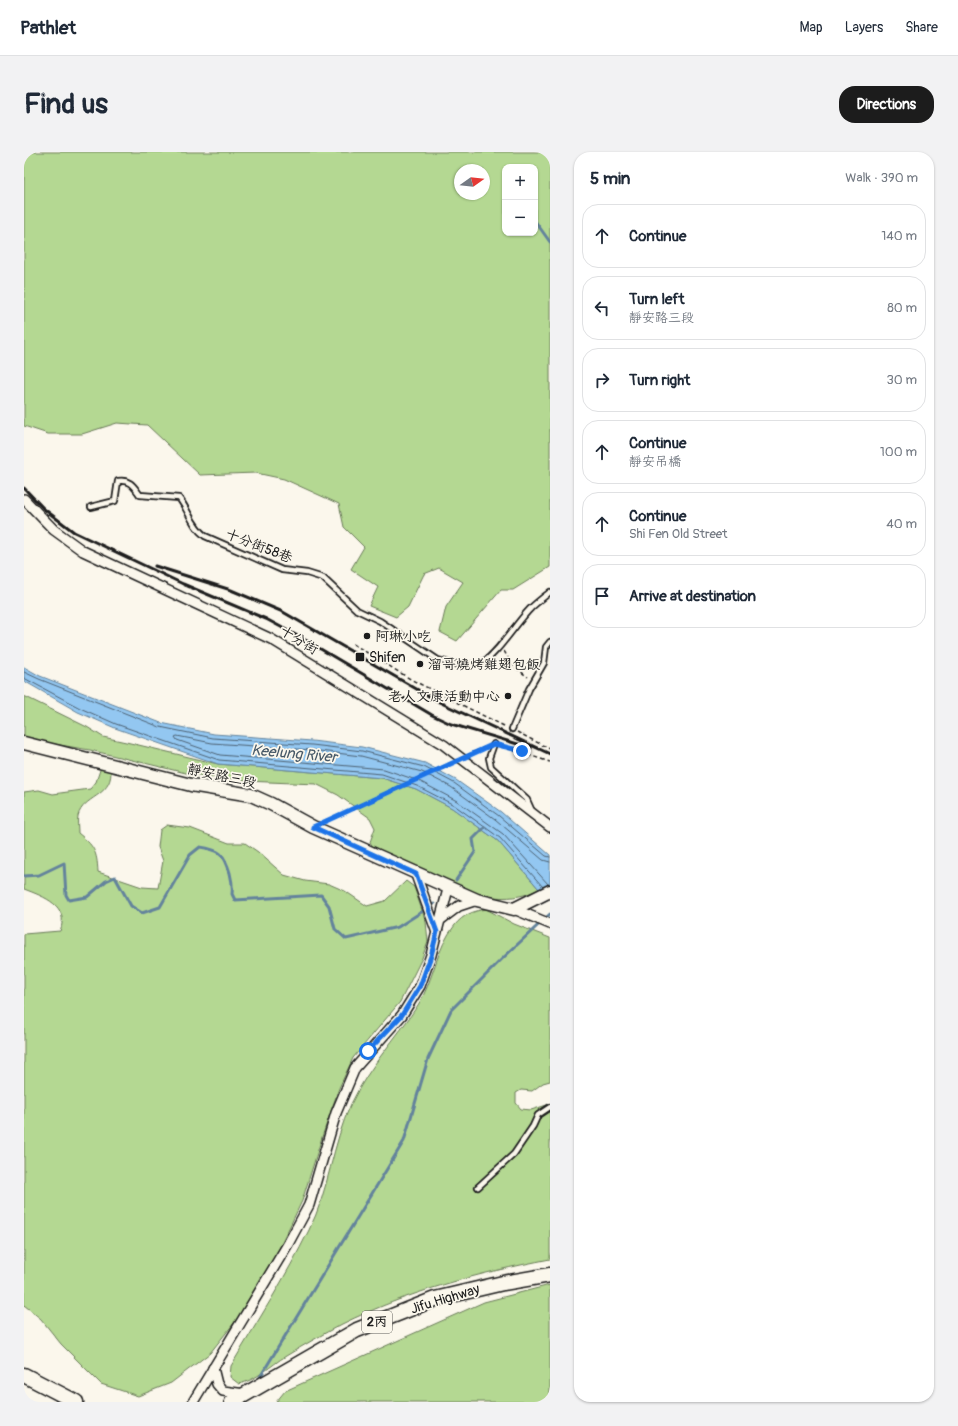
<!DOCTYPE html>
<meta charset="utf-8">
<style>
:root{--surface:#fff;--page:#f2f2f3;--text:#1f2937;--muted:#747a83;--line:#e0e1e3;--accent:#1c1c1c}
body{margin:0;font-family:Pangolin,"LXGW WenKai TC",sans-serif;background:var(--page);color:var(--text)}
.controls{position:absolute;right:12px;top:12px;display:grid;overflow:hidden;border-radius:8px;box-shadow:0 1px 3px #0004}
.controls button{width:36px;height:36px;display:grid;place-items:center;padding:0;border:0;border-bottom:1px solid var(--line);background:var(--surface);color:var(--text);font:20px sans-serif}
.compass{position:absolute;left:430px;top:12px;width:36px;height:36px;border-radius:50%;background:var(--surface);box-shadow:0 1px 3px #0004;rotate:75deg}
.stop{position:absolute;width:12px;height:12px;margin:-9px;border:3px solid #1a73e8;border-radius:50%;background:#fff}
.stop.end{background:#1a73e8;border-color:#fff;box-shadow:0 1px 4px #0008}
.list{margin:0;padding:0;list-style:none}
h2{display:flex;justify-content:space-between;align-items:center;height:52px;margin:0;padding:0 16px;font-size:17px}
h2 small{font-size:13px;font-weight:400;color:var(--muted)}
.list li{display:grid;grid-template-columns:26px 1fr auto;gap:12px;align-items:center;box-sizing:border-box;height:64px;margin:0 8px 8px;padding:0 8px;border:1px solid var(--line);border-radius:16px}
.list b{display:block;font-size:15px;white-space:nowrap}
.list p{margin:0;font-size:13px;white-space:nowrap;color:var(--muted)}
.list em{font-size:13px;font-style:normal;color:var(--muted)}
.icon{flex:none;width:22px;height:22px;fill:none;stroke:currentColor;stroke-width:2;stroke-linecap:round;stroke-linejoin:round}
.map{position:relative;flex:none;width:526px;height:1250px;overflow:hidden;border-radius:16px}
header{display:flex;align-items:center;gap:24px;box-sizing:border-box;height:56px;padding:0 20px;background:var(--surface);border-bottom:1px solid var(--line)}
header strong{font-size:19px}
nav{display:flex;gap:22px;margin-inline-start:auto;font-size:14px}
.intro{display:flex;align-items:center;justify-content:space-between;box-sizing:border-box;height:96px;padding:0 24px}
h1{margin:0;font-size:28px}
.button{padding:10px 18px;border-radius:16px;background:var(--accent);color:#fff;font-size:14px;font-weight:700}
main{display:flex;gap:24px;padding:0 24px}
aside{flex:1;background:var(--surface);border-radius:16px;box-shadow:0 1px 3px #0004}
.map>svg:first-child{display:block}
</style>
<header>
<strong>Pathlet</strong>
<nav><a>Map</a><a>Layers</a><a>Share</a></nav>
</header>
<div class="intro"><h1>Find us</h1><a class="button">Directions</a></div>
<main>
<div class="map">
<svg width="526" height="1250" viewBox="0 0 526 1250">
<rect width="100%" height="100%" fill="#fbf7ec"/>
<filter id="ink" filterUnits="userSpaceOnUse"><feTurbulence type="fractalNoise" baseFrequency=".025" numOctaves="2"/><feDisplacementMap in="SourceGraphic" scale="8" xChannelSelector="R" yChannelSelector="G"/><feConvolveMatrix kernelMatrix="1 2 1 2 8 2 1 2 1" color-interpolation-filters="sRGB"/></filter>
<g filter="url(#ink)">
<g fill="#b4d892" stroke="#687a57" fill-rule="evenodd">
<path d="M0 0H526V415L489 438H477L433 489 416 480 422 455 439 430 415 416 400 422 384 455 372 465 345 454 354 435 327 417 340 395 320 375 315 352 260 327 232 321 176 323 123 273 93 271 58 282H24L0 274ZM481 15H511V81H481ZM436 18H460V42H436Z"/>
<path d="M0 544 63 575 79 585 102 590 194 612 358 626 392 637 428 656 474 689 515 737C463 765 396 717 349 695L346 690 351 676 346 666 314 643 292 632 221 629 166 622 66 598 0 587Z"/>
<path d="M77 615 87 620C87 645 59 644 54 664 53 669 54 676 54 681 70 694 73 699 74 720L118 735 134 736 139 709 134 695 136 678 143 673 166 676 205 691H221L234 700 260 723 281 729 305 732 321 739 343 754 361 749 382 729 390 735 402 770 404 789 398 806 376 850 329 906 315 936 299 982 278 1049 252 1103 214 1166 186 1201 147 1231 114 1244 77 1232 37 1192 17 1167 0 1153V782L36 779C46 754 21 745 0 737V640L15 638 29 642 66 637 72 630Z"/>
<path d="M462 757 490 772 526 786V929L519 931 508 939 497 938 492 941V951L497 957 507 958 526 952V1107C454 1121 383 1140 318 1172 299 1182 280 1193 262 1204 247 1213 233 1228 215 1232L206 1225 207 1214C233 1170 262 1125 285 1078 305 1039 308 992 327 952 345 914 372 887 394 853 410 828 412 796 431 773 439 763 449 759 462 757Z"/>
<path d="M526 1133V1250H252L261 1239 460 1150Z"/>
</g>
<path fill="#93c7f1" stroke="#63839c" d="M0 515 16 524 137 571 190 582 288 589 338 595 401 611 432 628 477 660 526 703V745L515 737 474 689 428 656 392 637 358 626 194 612 91 576 54 560 0 529Z"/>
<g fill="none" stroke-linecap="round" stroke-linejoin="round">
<g stroke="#4c6071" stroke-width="1">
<path d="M0 520 15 527 136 575 189 586 288 593 338 599 400 615 430 631 475 664 522 704 526 705"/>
<path d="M0 526 56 556 92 572 195 608 358 622 393 634 430 653 476 686 519 735"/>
<path d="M524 732 479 682 433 649 395 629 360 617 196 603 153 588 151 585 153 584 188 591 287 598 337 604 398 620 427 635 471 667 519 708 526 710"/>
</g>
<g stroke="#63839c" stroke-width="3">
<path d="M511 69 526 90"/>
<path d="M0 724 15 723 40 711 42 743 45 748 63 745 82 729 91 725 107 754 118 761 136 755 166 703 176 695C196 698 200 701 206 721 208 729 209 734 208 742L211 748 297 743 305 754 311 777 322 787 374 775 410 752"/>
<path d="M432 728 451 700 449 687 461 675"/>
<path d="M233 1230 380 989 404 907 427 858 478 807 526 762"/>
</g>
<g stroke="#1c1c1c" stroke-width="8">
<g id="lane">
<path d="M67 355 91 349 94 329C106 327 110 335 116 343L155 346C165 359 168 374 181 384L258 418 283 421 299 426 333 458 356 469 414 508C426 512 444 515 457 511 470 507 495 467 507 456 513 450 520 445 526 440"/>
<path d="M488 577 505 537 520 511 522 495 526 490"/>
<path d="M470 592 465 606 467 615 503 648 507 657"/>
<path d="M454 1035 490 1002 509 974 514 963 526 955"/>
</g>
</g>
<g stroke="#1c1c1c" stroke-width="12">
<g id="street">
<path d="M0 347 30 378 59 399 247 487 420 593 526 675"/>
<path d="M392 723 412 778"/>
<path d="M490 757 526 772"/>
<path d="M415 769 435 754 453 748"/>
<path d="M189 1216 193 1232 199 1239 221 1242"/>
<path d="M169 1250 264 1092 285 1053 312 961 331 916 378 863 396 834 407 803 424 737"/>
</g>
</g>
<g stroke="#1c1c1c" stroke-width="15">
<path id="secondary" d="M0 591 167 633 227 643 247 652 289 675 453 748 490 757 526 739"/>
</g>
<g stroke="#1c1c1c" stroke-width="17">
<g id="primary">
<path d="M0 1223 52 1250"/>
<path d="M208 1250 333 1178 411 1147 479 1131 526 1123"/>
</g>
</g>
<g stroke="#1c1c1c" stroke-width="1.5" stroke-dasharray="4 3" stroke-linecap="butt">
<path d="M329 492 388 528 482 575"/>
<path d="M480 499 488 513 504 525"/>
<path d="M493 580 526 597"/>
<path d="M477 594 526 610"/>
<path d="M451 600 460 596"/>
<path d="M302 669 329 657"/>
</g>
<use href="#lane" stroke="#fbf7ec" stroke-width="4.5"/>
<use href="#street" stroke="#fbf7ec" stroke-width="9"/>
<use href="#secondary" stroke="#fbf7ec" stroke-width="12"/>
<use href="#primary" stroke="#fbf7ec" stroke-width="14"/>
<g stroke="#1c1c1c" stroke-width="3">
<path d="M0 336 20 357 50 380 159 432 242 467 283 489 408 563 427 572 507 596"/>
<path d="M131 414 207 438 259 460 415 550 526 602"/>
</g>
<path stroke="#1c1c1c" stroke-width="1.5" stroke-dasharray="4 3" stroke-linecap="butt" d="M329 657 451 600"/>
</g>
</g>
<g fill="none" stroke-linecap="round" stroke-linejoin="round" filter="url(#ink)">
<path stroke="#1a73e8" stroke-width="5" d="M344 899 378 863 396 834 407 804 413 780 392 722 289 675 470 592 498 599"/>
</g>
<g fill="#1c1c1c" stroke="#fbf7ec" stroke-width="1.5">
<circle cx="343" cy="484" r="4"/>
<rect x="331" y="500" width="10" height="10" rx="2"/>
<circle cx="396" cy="512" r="4"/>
<circle cx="484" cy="544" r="4"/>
</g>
<g text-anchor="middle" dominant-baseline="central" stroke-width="3.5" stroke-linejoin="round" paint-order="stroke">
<rect fill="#fbf7ec" stroke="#5f5e5a" stroke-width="1" x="338" y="1159" width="30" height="22" rx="3"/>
<g font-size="13" font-weight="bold" fill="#1c1c1c">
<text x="353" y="1170">2丙</text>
</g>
<g font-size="14" fill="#1c1c1c" stroke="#fbf7ec">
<text transform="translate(235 394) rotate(21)">十分街58巷</text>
<text transform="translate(275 488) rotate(31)">十分街</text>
<text transform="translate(198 624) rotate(12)">靜安路三段</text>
<text transform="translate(421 1147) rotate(-17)">Jifu Highway</text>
</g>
<g font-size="14" fill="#1c1c1c" stroke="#fbf7ec" text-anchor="start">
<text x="351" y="484">阿琳小吃</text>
<text x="345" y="505">Shifen</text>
<text x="404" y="512">溜哥燒烤雞翅包飯</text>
<text x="476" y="544" text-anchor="end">老人文康活動中心</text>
</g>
<g font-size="15" font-style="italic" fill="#465867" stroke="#fbf7ec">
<text transform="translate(270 602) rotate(5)">Keelung River</text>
</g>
</g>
</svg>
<div class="controls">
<button>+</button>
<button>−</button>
</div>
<svg class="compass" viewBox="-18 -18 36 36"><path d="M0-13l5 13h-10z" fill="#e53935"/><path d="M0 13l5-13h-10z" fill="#747a83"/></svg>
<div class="stop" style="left:344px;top:899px"></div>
<div class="stop end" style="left:498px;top:599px"></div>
</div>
<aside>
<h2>5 min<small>Walk · 390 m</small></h2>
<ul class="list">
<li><svg class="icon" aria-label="ahead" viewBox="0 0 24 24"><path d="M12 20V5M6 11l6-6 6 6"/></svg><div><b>Continue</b></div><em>140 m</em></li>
<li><svg class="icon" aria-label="left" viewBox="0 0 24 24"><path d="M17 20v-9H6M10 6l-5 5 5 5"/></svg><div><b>Turn left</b><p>靜安路三段</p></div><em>80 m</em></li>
<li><svg class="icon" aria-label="right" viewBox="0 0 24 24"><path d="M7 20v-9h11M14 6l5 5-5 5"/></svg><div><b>Turn right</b></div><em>30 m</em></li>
<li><svg class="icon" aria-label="ahead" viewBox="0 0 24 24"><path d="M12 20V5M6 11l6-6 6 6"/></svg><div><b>Continue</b><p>靜安吊橋</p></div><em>100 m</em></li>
<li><svg class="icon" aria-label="ahead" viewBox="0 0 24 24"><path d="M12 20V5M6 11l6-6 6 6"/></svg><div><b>Continue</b><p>Shi Fen Old Street</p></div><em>40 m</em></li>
<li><svg class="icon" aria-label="arrive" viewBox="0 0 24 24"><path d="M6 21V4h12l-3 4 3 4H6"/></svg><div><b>Arrive at destination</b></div></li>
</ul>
</aside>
</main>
